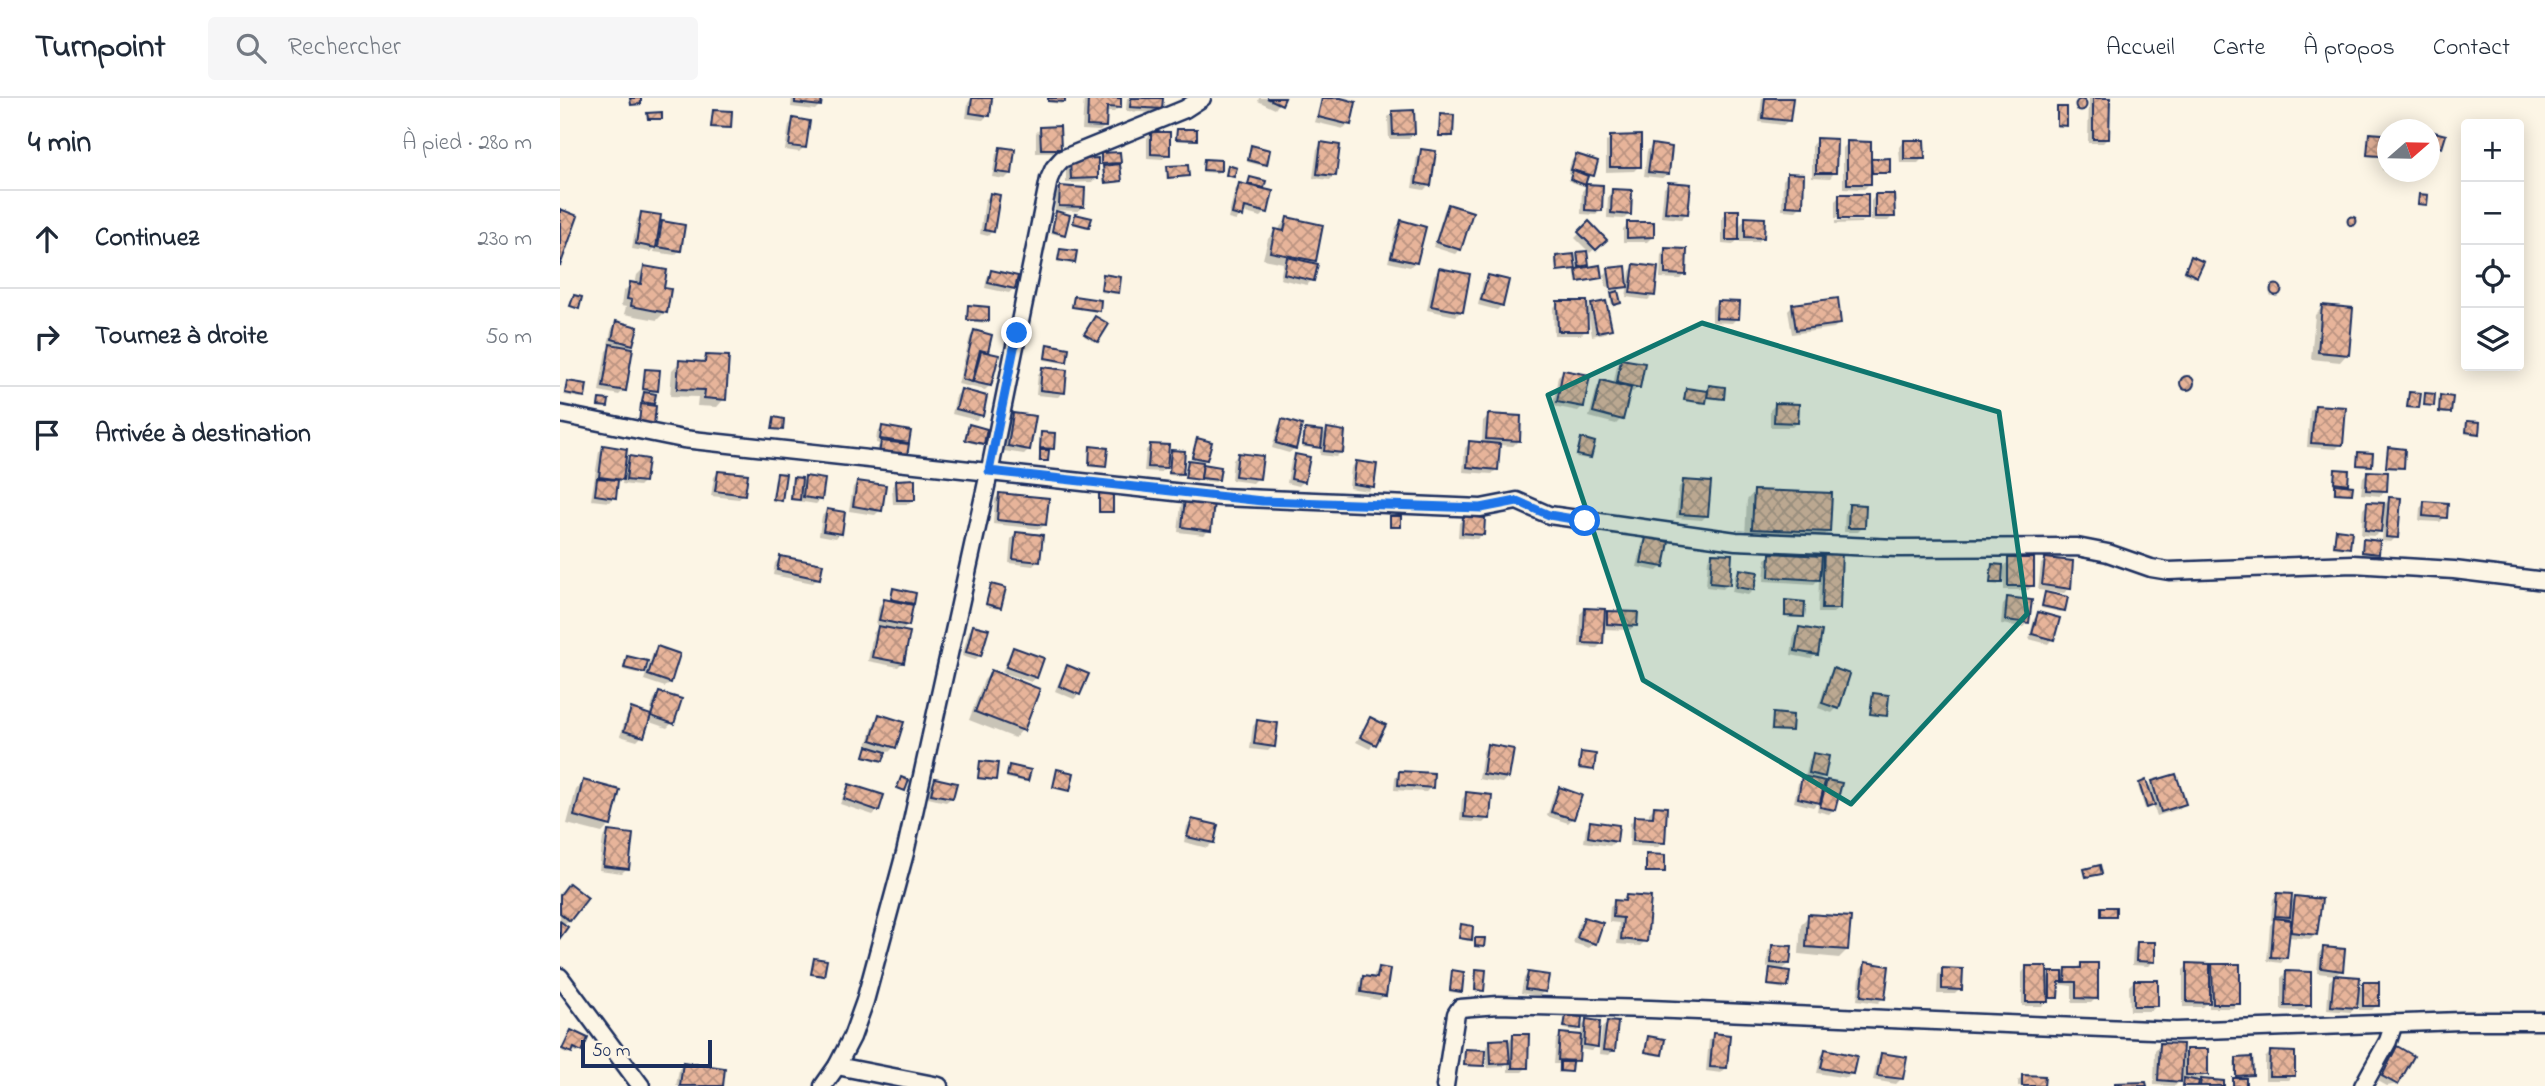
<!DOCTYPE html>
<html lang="fr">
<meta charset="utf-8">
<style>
:root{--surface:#fff;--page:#f6f6f7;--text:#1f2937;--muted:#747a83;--line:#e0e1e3}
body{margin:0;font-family:"Indie Flower",sans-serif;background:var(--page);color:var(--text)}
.controls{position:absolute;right:21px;top:21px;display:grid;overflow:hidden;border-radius:7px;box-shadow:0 4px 18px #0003}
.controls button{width:63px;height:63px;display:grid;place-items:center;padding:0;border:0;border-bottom:2px solid var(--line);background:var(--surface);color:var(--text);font:35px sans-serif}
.compass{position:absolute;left:1817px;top:21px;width:63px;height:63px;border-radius:50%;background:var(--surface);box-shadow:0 4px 18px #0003;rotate:70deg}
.scale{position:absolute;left:21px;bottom:18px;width:131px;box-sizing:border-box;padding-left:7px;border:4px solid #1b2f5e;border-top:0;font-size:19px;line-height:24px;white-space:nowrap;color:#1b2f5e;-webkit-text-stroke:5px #fcf5e5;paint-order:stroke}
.stop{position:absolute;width:21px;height:21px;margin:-16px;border:5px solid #1a73e8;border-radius:50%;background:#fff}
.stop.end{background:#1a73e8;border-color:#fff;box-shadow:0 2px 7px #0008}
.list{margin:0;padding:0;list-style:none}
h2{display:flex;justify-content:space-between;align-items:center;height:91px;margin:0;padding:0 28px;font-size:30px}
h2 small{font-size:23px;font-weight:400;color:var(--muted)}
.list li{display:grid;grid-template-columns:46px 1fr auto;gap:21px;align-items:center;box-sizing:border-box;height:98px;padding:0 28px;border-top:2px solid var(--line)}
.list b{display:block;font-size:26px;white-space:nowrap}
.list em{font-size:23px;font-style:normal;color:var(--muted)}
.icon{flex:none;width:38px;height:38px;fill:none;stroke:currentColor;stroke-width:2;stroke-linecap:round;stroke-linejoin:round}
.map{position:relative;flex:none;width:1985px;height:988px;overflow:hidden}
header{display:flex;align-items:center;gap:42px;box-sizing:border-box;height:98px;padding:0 35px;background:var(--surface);border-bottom:2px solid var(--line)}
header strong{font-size:33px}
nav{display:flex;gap:38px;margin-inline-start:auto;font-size:24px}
.search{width:490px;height:63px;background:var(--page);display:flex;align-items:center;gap:18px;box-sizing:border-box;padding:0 24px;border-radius:7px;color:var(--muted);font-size:26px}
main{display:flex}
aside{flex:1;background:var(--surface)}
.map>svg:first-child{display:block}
</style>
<header>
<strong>Turnpoint</strong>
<div class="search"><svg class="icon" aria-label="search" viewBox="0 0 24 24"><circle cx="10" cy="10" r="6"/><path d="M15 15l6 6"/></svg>Rechercher</div>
<nav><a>Accueil</a><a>Carte</a><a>À propos</a><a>Contact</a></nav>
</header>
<main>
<aside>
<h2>4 min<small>À pied · 280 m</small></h2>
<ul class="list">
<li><svg class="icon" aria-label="ahead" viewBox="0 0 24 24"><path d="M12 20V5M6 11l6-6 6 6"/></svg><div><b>Continuez</b></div><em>230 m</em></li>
<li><svg class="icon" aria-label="right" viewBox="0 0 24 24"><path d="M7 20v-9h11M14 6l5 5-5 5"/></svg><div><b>Tournez à droite</b></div><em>50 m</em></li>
<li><svg class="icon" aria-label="arrive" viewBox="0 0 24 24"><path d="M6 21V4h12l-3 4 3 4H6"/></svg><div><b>Arrivée à destination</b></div></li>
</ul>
</aside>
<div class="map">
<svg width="1985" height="988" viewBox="0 0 1985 988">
<defs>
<pattern id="building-cross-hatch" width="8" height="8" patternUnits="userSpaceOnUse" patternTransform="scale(1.75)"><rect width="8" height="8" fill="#e7b49a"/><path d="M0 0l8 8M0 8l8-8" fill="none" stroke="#ba9381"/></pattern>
</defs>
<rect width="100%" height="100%" fill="#fcf5e5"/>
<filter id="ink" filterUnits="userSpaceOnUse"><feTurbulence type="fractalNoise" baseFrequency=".0143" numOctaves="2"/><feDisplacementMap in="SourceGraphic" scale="14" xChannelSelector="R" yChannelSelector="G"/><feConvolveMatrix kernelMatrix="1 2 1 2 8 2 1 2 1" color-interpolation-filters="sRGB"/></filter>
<g filter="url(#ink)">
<g fill="#0003" fill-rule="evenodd">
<path d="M232 0H260V7L255 12 231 9Z"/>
<path d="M413 0 428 17 423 22 406 20 408 5Z"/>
<path d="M488 0H503V4L501 6 487 4Z"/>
<path d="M524 0H560L559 9 554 14H545V28L540 33 522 32Z"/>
<path d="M567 0H601L600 10 595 15 566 13Z"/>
<path d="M699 0H723L715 11 698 3Z"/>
<path d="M762 0H773L789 26 784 31 754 24Z"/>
<path d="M1202 0H1231L1228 23 1223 27 1199 24Z"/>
<path d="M1529 0H1548V40L1543 45H1528Z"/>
<path d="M1521 4 1525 7 1523 11 1516 13 1515 9Z"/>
<path d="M1498 11 1505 27 1503 29H1496Z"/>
<path d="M153 13 169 29 167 31 150 30Z"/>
<path d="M833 15 853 36 848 41H829L828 19Z"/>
<path d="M881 18 891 38 889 40 878 39Z"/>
<path d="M234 22 244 49 239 54 225 52 229 27Z"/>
<path d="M481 30 499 50 494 55H476V35Z"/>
<path d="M617 32 635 41 633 43 615 42Z"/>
<path d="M592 35 608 56 603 61 587 60V40Z"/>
<path d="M1870 35 1884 39 1879 51 1870 48Z"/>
<path d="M1810 37 1818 57 1816 59 1806 58Z"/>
<path d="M1051 39 1079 68 1074 73 1046 74V44Z"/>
<path d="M1257 42 1274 75 1270 80 1252 79V47Z"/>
<path d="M1344 44 1363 60 1358 65H1340L1339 49Z"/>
<path d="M1828 44V73L1822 72 1824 47Z"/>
<path d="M1288 45 1309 65 1312 62 1329 74 1309 77V86L1304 91 1283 90V50Z"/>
<path d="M762 46 774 77 770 82 753 80 757 51Z"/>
<path d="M1092 48 1107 76 1102 80 1084 78 1087 53Z"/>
<path d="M692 49 705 66 703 68 687 64Z"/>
<path d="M441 51 450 76 445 81 432 79 436 56Z"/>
<path d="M862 53 869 87 864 92 852 90 857 58Z"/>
<path d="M542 56 559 65 555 69 560 83 558 85 544 86 542 72 547 67H540Z"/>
<path d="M1016 58 1032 77 1025 82 1023 88 1009 83 1011 78 1008 76 1011 63Z"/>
<path d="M645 62 659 73 657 75 642 74Z"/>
<path d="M510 64 537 79 532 84 506 85V68Z"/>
<path d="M608 70 627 78 606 81Z"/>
<path d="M1228 77 1241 108 1236 113 1222 112 1223 82Z"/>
<path d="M690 81 703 89 700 92 706 114 701 119 682 114 676 123 668 121 675 92 680 87 687 89Z"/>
<path d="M1109 86 1126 116 1121 121 1101 119 1104 90Z"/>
<path d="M1027 88 1041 112 1036 117 1021 116 1022 93Z"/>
<path d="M501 90 522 109 518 113 495 112 496 95Z"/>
<path d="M1053 93 1069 116 1064 121 1047 120 1048 98Z"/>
<path d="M430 97 432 133 428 138 420 136 425 102Z"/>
<path d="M1280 98 1306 120 1301 125 1275 126V123H1304V119L1275 120V103Z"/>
<path d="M1315 98 1333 118 1328 123H1311V103Z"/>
<path d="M888 108 900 151 895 156 873 149 884 113Z"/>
<path d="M1167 114 1178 129 1186 121 1203 139 1198 144H1180V139L1173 147 1162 146V119Z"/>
<path d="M497 115 504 136 502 138 491 135Z"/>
<path d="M82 116 98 130 103 125 120 152 115 157 94 154 95 149 90 154 72 151 77 121Z"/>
<path d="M515 118 528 128 526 130 512 126Z"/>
<path d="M727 121 754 163 750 166 752 182 747 187 720 181 723 165 703 161 708 141 715 133 719 134 720 129Z"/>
<path d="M1793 121 1794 125 1787 127V124Z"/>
<path d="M841 124 855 164 850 169 828 164 836 129Z"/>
<path d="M1029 126 1044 142 1030 155 1015 140Z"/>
<path d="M1068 126 1092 139 1087 144H1063V131Z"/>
<path d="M1106 152 1125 176 1120 181 1100 180 1101 157Z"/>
<path d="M500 153 513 164 511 166 497 164Z"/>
<path d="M1018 156 1027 167 1022 172 1040 179 1038 181 1016 185 1015 174 1018 172 1016 158Z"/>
<path d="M997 160 1014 171 996 174 995 162Z"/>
<path d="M1630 162 1636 178 1634 180 1624 175Z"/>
<path d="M1075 168 1093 197 1088 202 1066 199 1070 173Z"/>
<path d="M85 169 105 214 97 222 64 216 66 209 61 208 63 194 71 186 75 187 77 177Z"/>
<path d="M879 172 901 213 896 218 867 212 874 177Z"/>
<path d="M1049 172 1066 188 1063 191V187L1046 189 1044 177Z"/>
<path d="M432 174 454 190 449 195 425 190 427 179Z"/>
<path d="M544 178 557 194 555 196 540 194Z"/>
<path d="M928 179 942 207 937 212 918 207 923 184Z"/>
<path d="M1715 188 1719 190 1718 195 1711 198 1709 194Z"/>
<path d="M1063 191 1056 193 1059 205 1052 208 1050 198 1055 194 1046 193Z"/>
<path d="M514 200 538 212 536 214 511 210Z"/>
<path d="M1157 204 1177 220 1172 225 1152 224V209Z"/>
<path d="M998 205 1026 214 1032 207 1050 231 1045 235 1032 238 1028 214 1026 215V232L1021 237H994L993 210Z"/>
<path d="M1233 208 1279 225 1274 230 1232 236 1228 213Z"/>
<path d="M409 209 427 223 425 225 406 223Z"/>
<path d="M1763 209 1787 256 1780 264 1751 261 1755 217Z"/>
<path d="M534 222 537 243 535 244 524 238Z"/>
<path d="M57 225 72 246 66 251 64 292 59 297 39 293 46 253 52 247 48 246 52 230Z"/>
<path d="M415 234 430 238 426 256 430 287 425 292 398 286 410 239ZM419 250H424L415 286 412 285Z"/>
<path d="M488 248 506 263 504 265 484 262Z"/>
<path d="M146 259 164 301 157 309 137 308 138 299 110 298 112 272 120 264 140 265Z"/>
<path d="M1062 263 1078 289 1073 294 1068 293 1061 321 1056 326 1029 319 1037 289 1041 284 1053 287 1057 268Z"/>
<path d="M483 271 503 294 498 299 476 297 478 276Z"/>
<path d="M86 272 96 292 91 297 93 306 78 326 80 310 84 306H81L83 298 87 293H82Z"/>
<path d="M1003 274 1023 308 1018 313 993 308 998 278Z"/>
<circle cx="1626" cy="286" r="6"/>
<path d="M8 285 23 298 21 300 4 297Z"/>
<path d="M1149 289 1162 300 1160 302 1145 300 1142 306 1123 303 1127 291 1147 295Z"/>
<path d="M401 293 421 317 416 322 392 316 396 298Z"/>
<path d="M1849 296 1858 309 1856 311 1846 310Z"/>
<path d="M1881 299 1890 314 1888 316 1878 315Z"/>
<path d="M1215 307 1237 325 1232 329H1210V312Z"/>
<path d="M1755 308 1781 346 1776 351 1747 349 1750 313Z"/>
<path d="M454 316 469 351 464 356 444 353 449 321Z"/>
<path d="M928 318 958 343 953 348 939 347 937 371 932 376 903 374 905 350 910 345 922 346 923 323Z"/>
<path d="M723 323 740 328 734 351 729 355 712 350 718 328Z"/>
<path d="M1908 325 1917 335 1915 337 1905 336Z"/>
<path d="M410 328 422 345 420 347 404 343Z"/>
<path d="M322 330 348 344 315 360 317 350 320 346 316 345 317 335Z"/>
<path d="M767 332 781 354 776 359 760 357 761 347 757 351 742 349 746 333 760 339Z"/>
<path d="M482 336 493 351 487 352 484 364H478Z"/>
<path d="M637 342 646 362 642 363 641 368 659 371 656 384 624 381 628 364 641 365V363L631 360Z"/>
<path d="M1022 342 1029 359 1027 361 1016 359Z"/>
<path d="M591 347 606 359 612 354 621 376 619 378 608 377 609 366 601 374 584 373 586 352Z"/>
<path d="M44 349 63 366 70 360 84 383 79 388 62 386 63 380 56 387 54 399 49 404 31 402 39 354Z"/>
<path d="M531 350 545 368 543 370 528 369Z"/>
<path d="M1829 351 1842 369 1840 371 1825 370Z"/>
<path d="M1798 356 1810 367 1808 369 1796 368Z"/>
<path d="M678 357 698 380 693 385 671 382 673 362Z"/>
<path d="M736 358 744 383 739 388 727 385 731 363Z"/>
<path d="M796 365 813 388 808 393 789 390 791 370Z"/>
<path d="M1776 373 1786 385 1782 389 1790 396 1788 397 1773 396 1774 390 1778 386H1773Z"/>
<path d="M159 374 184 396 179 401 151 398 154 379Z"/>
<path d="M1808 374 1825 393 1820 398 1801 396 1803 379Z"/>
<path d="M217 377 220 402 218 404 212 403Z"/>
<path d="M246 380 261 401 256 406 230 402 232 383 234 381 240 386Z"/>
<path d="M337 383 354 401 349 406H333L332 388Z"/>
<path d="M298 384 320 412 315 417 289 413 293 389Z"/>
<path d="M1124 384 1147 417 1142 422 1116 420 1119 389Z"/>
<path d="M1194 394 1269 433 1261 441 1185 438 1187 402Z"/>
<path d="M440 397 485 426 480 431 433 426 435 401Z"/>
<path d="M540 397 551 413 549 415H538Z"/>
<path d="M1830 401 1836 439 1831 444 1822 443 1823 430 1815 438 1801 437 1803 411 1808 406 1824 407Z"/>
<path d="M626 402 649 432 644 437 618 434 621 407Z"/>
<path d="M1865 405 1885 419 1880 424 1859 423 1860 410Z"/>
<path d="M1290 408 1303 429 1298 434H1284L1285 413Z"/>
<path d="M267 413 280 435 276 440 259 437 262 418Z"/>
<path d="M904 420 922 436 917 441 898 439 899 425Z"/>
<path d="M1776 433 1788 449 1786 451 1773 450Z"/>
<path d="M456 436 478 463 473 468 449 465 451 441Z"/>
<path d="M1087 441 1102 468 1097 473 1077 469 1082 446Z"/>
<path d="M1804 443 1818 455 1816 457 1801 456Z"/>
<path d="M1265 452 1278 511 1273 515H1258L1259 481 1254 486 1204 483 1206 461 1211 456 1260 459Z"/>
<path d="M1153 456 1168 486 1163 491 1146 489 1148 461Z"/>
<path d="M220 460 258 480 253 485 213 477 215 465Z"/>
<path d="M1449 462 1473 487 1468 492H1444V472H1441L1438 487 1429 486 1430 470 1432 468 1444 469Z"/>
<path d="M1486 462 1509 490 1504 495 1478 492 1481 466Z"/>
<path d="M1180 472 1193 492 1188 497 1172 494 1175 477Z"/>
<path d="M432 488 439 509 437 511 425 508Z"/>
<path d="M334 492 352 505 349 508 347 528 341 534 343 564 338 569 308 563 313 535 320 528 316 527 319 508 324 503 330 504Z"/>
<path d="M1486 496 1503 512 1501 514 1481 510Z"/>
<path d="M1448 501 1468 524 1463 529 1441 526 1443 506Z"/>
<path d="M1226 504 1243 518 1241 520 1223 519Z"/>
<path d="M1025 511 1043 520 1048 515 1075 527 1070 532 1042 531V545L1037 550 1019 549 1020 516Z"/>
<path d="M1479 516 1492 541 1488 546 1469 541 1474 521Z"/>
<path d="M414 529 420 557 415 562 402 558 409 533Z"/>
<path d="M1239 531 1256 556 1251 561 1231 557 1234 536Z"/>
<path d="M98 550 110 584 105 589 84 582 93 555Z"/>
<path d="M453 551 482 562 476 580 471 584 442 574 449 556Z"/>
<path d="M68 560 83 574 81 576 63 572Z"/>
<path d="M508 569 519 596 514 601 495 593 503 574Z"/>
<path d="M1274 572 1277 610 1272 615 1258 610 1269 577Z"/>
<path d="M432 574 462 632 455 640 409 622 424 582Z"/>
<path d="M99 596 112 625 107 630 87 623 82 638 77 643 60 638 67 617 72 612 89 618 94 601Z"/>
<path d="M1313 597 1325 617 1323 619 1309 617Z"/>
<path d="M1213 617 1230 632 1228 634 1210 633Z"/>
<path d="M319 618 334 649 329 654 325 652 320 664 303 659 310 648 307 647 315 623Z"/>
<path d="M811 621 824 628 810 651 796 644Z"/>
<path d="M697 624 713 648 708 653 690 651 693 628Z"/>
<path d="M928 648 947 680 942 685 919 681 923 653Z"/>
<path d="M1022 656 1033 671 1031 673 1018 672Z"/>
<path d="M1253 657 1264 678 1258 683 1261 689 1267 684 1274 711 1269 716 1257 713 1259 703 1253 709 1234 704 1238 685 1245 680 1249 662Z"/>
<path d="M420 665 434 681 432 683 417 681Z"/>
<path d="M450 669 467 682 465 684 446 680Z"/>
<path d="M498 673 509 692 507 694 492 690Z"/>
<path d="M840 675 871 689 866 694 834 692 835 680Z"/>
<path d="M375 682 391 700 386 704 368 700 371 686Z"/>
<path d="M23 684 50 727 42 735 7 726 16 692Z"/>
<path d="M1593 685 1624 706 1619 711 1597 718 1593 707 1585 711 1578 688 1580 686 1587 690Z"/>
<path d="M290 688 318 712 313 717 280 706 285 693Z"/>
<path d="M999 691 1013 720 1008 725 987 718 994 696Z"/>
<path d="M907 696 928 720 923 725 900 723 902 701Z"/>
<path d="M1094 710 1103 744 1098 749 1069 748 1070 725 1075 720 1089 721V715Z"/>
<path d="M632 723 656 729 652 745 647 750 624 744 627 728Z"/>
<path d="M1031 725 1055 743 1050 748 1024 744 1026 730Z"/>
<path d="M48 735 67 770 62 775 39 772 43 740Z"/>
<path d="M1087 758 1103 773 1101 775H1084Z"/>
<path d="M1717 797 1729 806 1735 800 1756 836 1751 841 1727 839 1725 860 1721 865 1707 863 1710 827 1715 822H1711L1713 801Z"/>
<path d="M0 798 9 822 3 827 0 837Z"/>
<path d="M1067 799 1085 843 1080 848 1057 846 1059 825 1049 824 1050 809Z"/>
<path d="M1249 818 1287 852 1279 860 1239 856 1241 826Z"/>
<path d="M1024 821 1034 845 1029 850 1013 845 1019 826Z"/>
<path d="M901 828 910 841 908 843 898 841Z"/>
<path d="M1578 846 1593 863 1588 868 1572 867 1573 851Z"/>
<path d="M1213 849 1229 866 1221 873 1227 889 1225 891 1207 888 1209 874 1213 870 1207 869 1208 853Z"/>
<path d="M1764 850 1781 872 1775 878 1797 892 1804 886 1817 907 1812 912H1799V906L1791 914 1767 912 1769 883 1776 877 1757 875 1759 855Z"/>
<path d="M1306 866 1323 900 1318 905 1297 902 1301 871Z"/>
<path d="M1521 866 1536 900 1531 905H1512V888L1497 886 1495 901H1487L1482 908H1462V875L1466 870 1486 881 1491 876H1502L1506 872H1516Z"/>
<path d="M1628 867 1648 872 1653 868 1678 905 1673 910H1649V903L1643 909H1623V872Z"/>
<path d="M819 871 824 898 819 902 797 898 799 884 804 879 814 881V876Z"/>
<path d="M1383 872 1400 891 1395 896H1377L1378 877Z"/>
<path d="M892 874 901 893 899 895 889 894Z"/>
<path d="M969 875 984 893 979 898 961 895 964 880Z"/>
<path d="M1726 875 1749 908 1744 913 1721 912V880Z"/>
<path d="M1574 883 1596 908 1591 913H1570L1569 888Z"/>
<path d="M1007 919 1019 931 1017 933 1003 931Z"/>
<path d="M1027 923 1036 948 1031 953 1018 951 1017 962 1010 967V974L998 975 999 966H994L996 942 1001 937 1021 938 1022 928Z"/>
<path d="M1047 925 1054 952 1049 957 1039 956 1042 930Z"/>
<path d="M10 936 20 953 18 955 11 951 8 956 2 953Z"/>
<path d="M1154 937 1166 970 1161 975 1146 973 1149 942Z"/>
<path d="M954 938 967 969 962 974H948V964L943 969 927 970 926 949 931 944 949 943Z"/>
<path d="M1088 940 1101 956 1099 958 1084 955Z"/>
<path d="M1600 947 1621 959 1626 953 1646 976 1641 981H1637L1636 988H1622L1626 981H1623L1624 979 1615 988 1594 987 1595 952Z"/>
<path d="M1837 951V986L1827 988 1818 983Z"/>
<path d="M905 953 923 967 921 969 903 968Z"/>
<path d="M1266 953 1292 975 1287 980 1257 975 1261 958Z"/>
<path d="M1710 955 1733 977 1728 982H1705V960Z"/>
<path d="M1321 957 1341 981 1336 986 1313 982 1317 962Z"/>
<path d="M1676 962 1691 976 1684 979 1685 988H1672V984L1675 982 1674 964Z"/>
<path d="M124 966 161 988H116L119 971Z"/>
<path d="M1463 978 1482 988H1458V983Z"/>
<path d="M321 986H335V988H318Z"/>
</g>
<g fill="url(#building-cross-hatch)" stroke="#1b2f5e" stroke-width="2">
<path d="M70 0H81V6L71 7Z"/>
<path d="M235 0H262L261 8 235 5Z"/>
<path d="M412 0H432L430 18 410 15Z"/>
<path d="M488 0H505V4L488 3Z"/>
<path d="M528 0H561V10L547 9 546 29 527 28Z"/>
<path d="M571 0H603L602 11 570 9Z"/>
<path d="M707 0H725L722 7Z"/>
<path d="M762 0H781L796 4 791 27 758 19Z"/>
<path d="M1205 0H1233L1230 23 1203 20Z"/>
<path d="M1533 0H1550L1549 41H1533Z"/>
<circle cx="1521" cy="7" r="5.5"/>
<path d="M1497 9H1507V28L1497 27Z"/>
<path d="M153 12 172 13 171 30 151 29Z"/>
<path d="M854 12 855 36 833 37 832 13Z"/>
<path d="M102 14V21H88L87 15Z"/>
<path d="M880 16 894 17 893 38H879Z"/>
<path d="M233 20 250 23 246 50 229 48Z"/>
<path d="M500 28 501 51H481L480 29Z"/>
<path d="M617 31H637V42L616 41Z"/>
<path d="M1870 33 1886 37 1882 50 1870 46Z"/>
<path d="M591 34H610V57L591 56Z"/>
<path d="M1809 35 1822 36 1820 58 1807 57Z"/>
<path d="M1081 37V69H1050V38Z"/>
<path d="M1256 40 1277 41 1276 75H1256Z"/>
<path d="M1344 42H1364L1365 61H1344Z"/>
<path d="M1287 43 1311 44V86H1287Z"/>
<path d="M761 44 780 47 776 78 757 76Z"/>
<path d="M1092 46 1112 49 1109 76 1088 74Z"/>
<path d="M691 47 710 52 707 67 688 62Z"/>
<path d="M440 49 455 51 452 76 436 74Z"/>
<path d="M861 51 876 53 871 88 856 85Z"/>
<path d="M560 54 561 65 541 66V55Z"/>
<path d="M1016 56 1038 63 1034 78 1011 72Z"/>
<path d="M538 60V80L511 81 510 62Z"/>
<path d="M1330 60V75H1312L1311 61Z"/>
<path d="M644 61 661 62V73L643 72Z"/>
<path d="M560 66 562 83 545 85 543 68Z"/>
<path d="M628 67 629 78 608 80 607 68Z"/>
<path d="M668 67 677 70 674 79 666 77Z"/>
<path d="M1013 72 1028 78 1025 87 1010 81Z"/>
<path d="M1227 75 1244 76 1243 109 1226 108Z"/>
<path d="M690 79 706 83 704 90 688 86Z"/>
<path d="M1108 84 1131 86 1128 116 1105 114Z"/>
<path d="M679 85 713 93 708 115 685 109 683 119 672 116Z"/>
<path d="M1026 86 1043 87 1042 113 1025 112Z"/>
<path d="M500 88 525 90 524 109 499 108Z"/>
<path d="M1052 91 1072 92 1071 117 1051 115Z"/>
<path d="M430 95 440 97 434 134 424 132Z"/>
<rect x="1279" y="96" width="29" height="25"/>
<path d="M1315 96H1334L1335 119H1315Z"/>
<path d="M1859 96 1868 97 1867 107 1858 106Z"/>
<path d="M888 106 913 114 901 152 876 144Z"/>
<path d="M0 111 18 118 0 168Z"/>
<rect x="1166" y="112" width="13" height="30"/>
<path d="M496 113 510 117 505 137 492 133Z"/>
<path d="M81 114 101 117 96 150 76 146Z"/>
<path d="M515 116 532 120 529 129 513 125Z"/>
<circle cx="1792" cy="123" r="4.5"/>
<path d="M727 119 763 127 756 163 710 154 715 131 724 133Z"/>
<path d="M1185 119 1205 120 1204 140 1185 139Z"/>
<path d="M841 122 866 129 857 165 831 159Z"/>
<path d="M102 123 125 127 121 153 98 149Z"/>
<path d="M1029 123 1047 142 1036 152 1018 134Z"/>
<path d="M1067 124H1094V139L1067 140Z"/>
<path d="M1105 150 1127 151 1126 177 1105 176Z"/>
<path d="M500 151 517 153 515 165 498 162Z"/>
<path d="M1027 153 1029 167 1019 169 1017 154Z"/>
<path d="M1014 156 1016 171 997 173 996 158Z"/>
<path d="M1631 158 1644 164 1637 179 1625 173Z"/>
<path d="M727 159 758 166 754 183 724 176Z"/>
<path d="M1074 166 1098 169 1095 198 1070 195Z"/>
<path d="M1040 167 1042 180 1018 184 1016 171Z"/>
<path d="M84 168 107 172 104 190 111 191 107 215 71 208 72 202 67 201 70 184 81 186Z"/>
<path d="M1066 168 1068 189 1051 191 1048 170Z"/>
<path d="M879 170 910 176 903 214 871 208Z"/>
<path d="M431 172 458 178 455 191 428 185Z"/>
<path d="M543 176 561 179 559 195 541 192Z"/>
<path d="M928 177 949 182 943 208 921 202Z"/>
<circle cx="1716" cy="192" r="5.5"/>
<path d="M1058 193 1061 205 1054 207 1051 195Z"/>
<path d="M14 197 22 199 19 211 10 208Z"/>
<path d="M514 198 541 202 540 213 512 209Z"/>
<path d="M1278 200 1281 226 1236 232 1232 206Z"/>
<path d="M997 203H1027L1028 233H998Z"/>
<path d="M1046 203 1052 231 1037 234 1031 206Z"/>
<path d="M1157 203 1180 204 1179 221 1156 220Z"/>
<path d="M408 207 429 209V223L407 222Z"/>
<path d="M1762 207 1793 210 1789 257 1758 254Z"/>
<path d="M535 218 549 226 538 244 524 236Z"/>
<path d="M56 223 78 229 73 247 52 241Z"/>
<path d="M414 232 432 237 428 254 420 252 412 284 402 281Z"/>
<path d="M50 246 73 250 66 293 43 289Z"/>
<path d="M487 246 509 250 507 264 485 260Z"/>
<path d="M421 253 439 257 431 288 413 284Z"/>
<path d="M146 257 169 258 166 302 144 300 145 292 117 291 119 262 145 264Z"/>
<path d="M1061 261 1085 265 1080 290 1057 285Z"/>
<path d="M482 269 507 272 505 295 480 292Z"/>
<path d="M85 271 100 272 98 293 83 291Z"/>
<path d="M1003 272 1030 277 1024 309 997 304Z"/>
<circle cx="1627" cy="285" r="7"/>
<path d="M1041 282 1071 290 1063 322 1033 314Z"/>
<path d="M7 283 27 286 25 299 5 295Z"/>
<path d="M1149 287 1165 289 1164 301 1147 299Z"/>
<path d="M1126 290 1148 293 1146 305 1124 302Z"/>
<path d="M401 291 427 298 423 318 396 311Z"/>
<path d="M84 294 96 296 94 306 82 304Z"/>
<path d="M1849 294 1861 295 1859 310 1847 309Z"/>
<path d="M1865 295 1875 296 1874 308 1864 307Z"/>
<path d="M1880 297 1893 299 1891 315 1879 314Z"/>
<path d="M39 301 49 302 48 309 38 308Z"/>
<path d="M1215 305 1239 306 1238 325 1214 324Z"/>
<path d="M81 306 96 308 94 327 79 325Z"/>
<path d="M1755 307 1786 309 1783 347 1751 345Z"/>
<path d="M453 315 476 318 470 352 448 348Z"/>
<path d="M928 316 961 318 960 343 926 341Z"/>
<path d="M214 319 224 321 223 332 212 331Z"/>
<path d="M722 321 742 327 736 351 716 345Z"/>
<path d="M1907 323 1920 324 1919 336 1906 334Z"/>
<path d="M409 326 427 331 424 346 405 342Z"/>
<path d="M322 328 351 333 349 345 320 341Z"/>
<path d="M767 330 785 333 783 355 764 353Z"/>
<path d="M745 331 763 333 761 350 743 347Z"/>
<path d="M481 334 495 335 494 351 480 350Z"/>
<path d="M637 340 652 344 647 362 632 359Z"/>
<path d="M1021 340 1035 344 1031 360 1017 357Z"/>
<path d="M321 343 349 346 347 359 319 356Z"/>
<path d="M909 343 940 346 938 372 907 369Z"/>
<path d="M590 346 609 347 607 370 588 369Z"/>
<path d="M43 347 67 351 63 382 39 379Z"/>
<path d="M530 348 548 350 546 369 529 367Z"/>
<path d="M1828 349 1845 351 1844 370 1826 369Z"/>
<path d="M480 352H489L488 363H480Z"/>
<path d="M611 352 625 353 623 376 609 375Z"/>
<path d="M1798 354 1813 355 1812 368 1797 367Z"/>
<path d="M678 355 703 358 700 381 675 378Z"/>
<path d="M735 356 750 359 745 384 731 381Z"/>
<path d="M69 358 88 361 85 384 66 382Z"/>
<path d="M628 362 643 364 641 382 625 380Z"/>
<path d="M796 363 817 366 814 389 793 386Z"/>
<path d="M643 366 661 369 659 382 641 380Z"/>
<path d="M1775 371 1789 372 1788 386 1774 384Z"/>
<path d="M158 373 188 376 185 397 155 393Z"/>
<path d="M1807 373 1828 374 1827 393 1806 392Z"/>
<path d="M217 375 226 376 222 403 213 401Z"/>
<path d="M245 378 265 381 262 402 243 399Z"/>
<path d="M233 379 242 380 240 402 231 401Z"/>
<path d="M37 380 58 382 56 400 35 397Z"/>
<path d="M355 381V402H337L336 382Z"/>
<path d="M1123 382 1151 384 1148 418 1120 416Z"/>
<path d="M297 383 326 387 322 413 293 408Z"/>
<path d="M1775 386 1793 388 1792 396 1775 395Z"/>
<path d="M1194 392 1272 395 1270 434 1192 431Z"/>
<path d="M439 395 489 400 486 427 437 422Z"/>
<rect x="539" y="395" width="14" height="19"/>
<path d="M1829 399 1841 400 1838 440 1826 439Z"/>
<path d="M625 400 654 404 651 433 622 429Z"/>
<path d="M1864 403 1888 405 1887 420 1863 418Z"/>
<path d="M1807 404 1824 405 1821 434 1805 432Z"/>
<path d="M1289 406 1306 407 1305 430H1288Z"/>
<path d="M267 411 285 414 282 436 263 433Z"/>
<rect x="830" y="418" width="11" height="11"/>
<path d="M903 418 925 420 924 437 902 435Z"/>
<path d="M1776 431 1792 433 1790 450 1774 448Z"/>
<path d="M456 434 483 437 480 464 453 461Z"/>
<path d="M1086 439 1109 444 1104 469 1081 465Z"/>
<path d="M1803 441 1820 443 1819 456 1802 454Z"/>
<path d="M1264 450 1282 451 1280 511H1262Z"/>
<path d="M1152 455 1172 456 1170 487 1150 485Z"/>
<path d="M1210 455 1262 458 1260 482 1209 479Z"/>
<path d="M220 458 263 466 260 481 217 472Z"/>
<rect x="1448" y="460" width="26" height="28"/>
<path d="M1485 460 1513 463 1511 491 1482 487Z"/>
<path d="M1432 466 1443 467 1442 485H1430Z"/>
<path d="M1179 471 1198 474 1194 492 1176 489Z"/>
<path d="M431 486 446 490 441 510 426 506Z"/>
<path d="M333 490 356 495 354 506 331 501Z"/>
<path d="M1485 494 1508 499 1505 513 1482 508Z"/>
<path d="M1447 499 1472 502 1469 525 1445 522Z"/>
<path d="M324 501 353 507 349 528 319 522Z"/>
<path d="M1225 502 1245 504 1244 519 1225 518Z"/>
<path d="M1025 510 1045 511 1043 546 1023 545Z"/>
<path d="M1047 513 1078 514 1077 528 1047 526Z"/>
<path d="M1478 514 1500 520 1494 542 1472 536Z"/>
<path d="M413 527 429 531 421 558 406 554Z"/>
<path d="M318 528 350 534 344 565 312 559Z"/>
<path d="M1239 529 1262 533 1258 557 1235 553Z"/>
<path d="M97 548 120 556 111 585 88 577Z"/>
<path d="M453 549 484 560 477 580 446 569Z"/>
<path d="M67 558 88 563 85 575 64 570Z"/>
<path d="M507 567 529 576 520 597 499 588Z"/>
<path d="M1273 570 1290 576 1279 611 1262 605Z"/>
<path d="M431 572 480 591 464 633 415 614Z"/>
<path d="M99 594 122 601 114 626 91 618Z"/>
<path d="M1313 595 1329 597 1327 618 1310 616Z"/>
<path d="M71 610 91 617 84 639 64 633Z"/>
<path d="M1213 615 1233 617 1232 633 1212 632Z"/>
<path d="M319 616 344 624 336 650 311 642Z"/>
<path d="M810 619 826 627 816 647 800 639Z"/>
<path d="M697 622 718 625 715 649 694 646Z"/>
<path d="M927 646 954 651 949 680 923 676Z"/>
<path d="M307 648 326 654 323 663 304 658Z"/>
<path d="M1021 654 1036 656 1034 672 1019 670Z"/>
<path d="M1253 655 1269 658 1265 679 1249 675Z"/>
<path d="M420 663 438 665 436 682 418 680Z"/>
<path d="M449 667 471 672 468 683 447 678Z"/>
<path d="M497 671 514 675 510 693 493 689Z"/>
<path d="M839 673 874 675 873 690 838 687Z"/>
<path d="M1616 676 1626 706 1601 714 1592 683Z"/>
<path d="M1242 678 1265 683 1260 705 1238 700Z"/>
<path d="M341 679 349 682 345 693 337 690Z"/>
<path d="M375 680 397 685 393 700 371 696Z"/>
<path d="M23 682 60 692 51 728 14 718Z"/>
<path d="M1267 682 1282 685 1275 712 1260 709Z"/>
<path d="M1586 682 1595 707 1587 710 1579 685Z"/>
<path d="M289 686 324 697 319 713 284 701Z"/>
<path d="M999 689 1022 697 1014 721 991 714Z"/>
<path d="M906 694 932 697 930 721 904 719Z"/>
<path d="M1094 708 1107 709 1105 745 1073 743 1074 718 1093 719Z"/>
<path d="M632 721 658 727 654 745 627 739Z"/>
<path d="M1030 723 1059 727 1057 744 1028 739Z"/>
<path d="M48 733 73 736 69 771 43 768Z"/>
<path d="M1086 756 1105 757V774H1086Z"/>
<path d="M1540 767 1542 776 1526 779 1524 771Z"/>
<path d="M9 785 28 800 10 823 0 815V797Z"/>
<path d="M1717 795 1732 796 1730 819 1715 818Z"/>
<path d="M1066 797 1091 799 1087 844 1061 841 1063 820 1053 819 1054 802 1065 803Z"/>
<path d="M1735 798 1762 801 1757 837 1731 834Z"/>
<rect x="1541" y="809" width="15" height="9"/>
<path d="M1248 816 1291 819 1288 852 1246 849Z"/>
<path d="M1024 819 1043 825 1036 846 1017 840Z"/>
<path d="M1714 820 1731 822 1727 860 1711 859Z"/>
<path d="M0 823 8 829 0 840Z"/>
<path d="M901 826 913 828 912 842 899 840Z"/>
<path d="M915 840H925L924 849 915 848Z"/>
<path d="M1577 844H1595V864L1576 863Z"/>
<path d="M1212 847 1232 848 1230 866 1211 865Z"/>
<path d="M1763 849 1785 851 1783 873 1761 870Z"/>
<path d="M254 860 267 862 264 878 251 876Z"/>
<path d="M1305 864 1329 868 1325 901 1301 898Z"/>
<path d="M1521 865H1538V901L1516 900V884H1505L1506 870H1521Z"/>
<path d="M1627 865 1650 866V905L1627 904Z"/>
<path d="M1652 866H1680V906H1653Z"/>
<path d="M1466 868H1487L1488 904H1466Z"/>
<path d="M819 869 830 871 826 898 801 894 803 878 817 880Z"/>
<path d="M1210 870 1230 873 1228 889 1208 887Z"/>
<path d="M1382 870 1403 871 1402 892 1382 891Z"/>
<path d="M916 871 926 872 924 893 915 892Z"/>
<path d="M892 872 904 874 902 894 890 892Z"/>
<path d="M1726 873 1751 874V908H1725Z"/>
<path d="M968 874 989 877 986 894 965 891Z"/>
<path d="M1490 874H1503V884H1499L1498 900H1490Z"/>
<path d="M1774 877 1800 879 1797 910 1771 908Z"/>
<rect x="1574" y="882" width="24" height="26"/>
<rect x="1803" y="884" width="16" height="24"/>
<path d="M1006 917 1022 919 1021 931 1004 929Z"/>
<path d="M1026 921 1040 923 1038 949 1024 947Z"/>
<path d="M1047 923 1058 924 1055 953 1043 952Z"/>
<path d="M11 932 28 940 22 954 14 950 12 955 2 951Z"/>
<path d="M1000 935 1021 937 1019 963 998 962Z"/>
<path d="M1153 935 1170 937 1167 970 1150 969Z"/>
<path d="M953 936H969L968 970H952Z"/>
<path d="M1088 938 1105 941 1102 957 1085 954Z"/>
<path d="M948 941 950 965 931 966 930 942Z"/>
<path d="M1600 945 1623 946 1621 984 1598 982Z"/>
<path d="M1837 948 1854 958 1838 987 1822 978Z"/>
<path d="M905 951 925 952 924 968 904 967Z"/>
<path d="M1265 951 1297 958 1293 976 1261 970Z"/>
<rect x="1626" y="951" width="22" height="26"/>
<path d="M1710 953 1735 954V978H1709Z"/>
<path d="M1321 955 1347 959 1343 981 1317 978Z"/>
<path d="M1692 959 1693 977 1676 978V960Z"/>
<path d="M123 964 165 970 163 988H120Z"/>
<path d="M1000 964H1012L1011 974 1000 973Z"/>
<path d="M1462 977 1485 978 1484 988H1462Z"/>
<path d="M1624 980 1639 983 1638 988H1623Z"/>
<rect x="1673" y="980" width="13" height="8"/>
<path d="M1641 981 1664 983V988H1640Z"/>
<path d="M1586 984 1587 988H1555V985Z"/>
</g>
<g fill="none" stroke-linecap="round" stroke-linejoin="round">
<g stroke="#1b2f5e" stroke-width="21">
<g id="street">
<path d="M0 316 123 341 661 399 921 410 957 403 989 417 1176 443 1337 450 1517 449 1548 455 1591 470 1609 473 1793 466 1894 472 1985 483"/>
<path d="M0 879 81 988"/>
<path d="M277 968 379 988"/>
<path d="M263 988 277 968 292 939 305 903 345 755 431 366 489 81 494 70 502 61 625 11 642 0"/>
<path d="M885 988 896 916 900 910 938 907 1090 911 1616 933 1901 923H1985"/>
<path d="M1803 988 1828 943 1834 925"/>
</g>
</g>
<use href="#street" stroke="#fcf5e5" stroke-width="16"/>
</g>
</g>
<g fill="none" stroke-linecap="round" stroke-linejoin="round" filter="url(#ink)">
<path stroke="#1a73e8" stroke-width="9" d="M457 235 429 373 702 403 921 410 957 403 989 417 1025 423"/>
</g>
<path fill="#0f766e" fill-opacity="0.2" stroke="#0f766e" stroke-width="5" stroke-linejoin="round" d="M1142 225 1439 314 1467 516 1291 706 1083 582 988 297Z"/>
</svg>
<div class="controls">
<button>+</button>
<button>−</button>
<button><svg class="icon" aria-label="locate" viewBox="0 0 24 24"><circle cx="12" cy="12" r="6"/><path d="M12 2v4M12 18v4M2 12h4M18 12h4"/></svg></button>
<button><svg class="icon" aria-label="layers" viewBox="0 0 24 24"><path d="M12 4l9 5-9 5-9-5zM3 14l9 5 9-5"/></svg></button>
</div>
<svg class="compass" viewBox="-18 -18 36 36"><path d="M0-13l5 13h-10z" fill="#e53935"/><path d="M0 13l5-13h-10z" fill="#747a83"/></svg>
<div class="scale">50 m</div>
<div class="stop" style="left:1025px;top:423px"></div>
<div class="stop end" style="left:457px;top:235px"></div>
</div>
</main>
